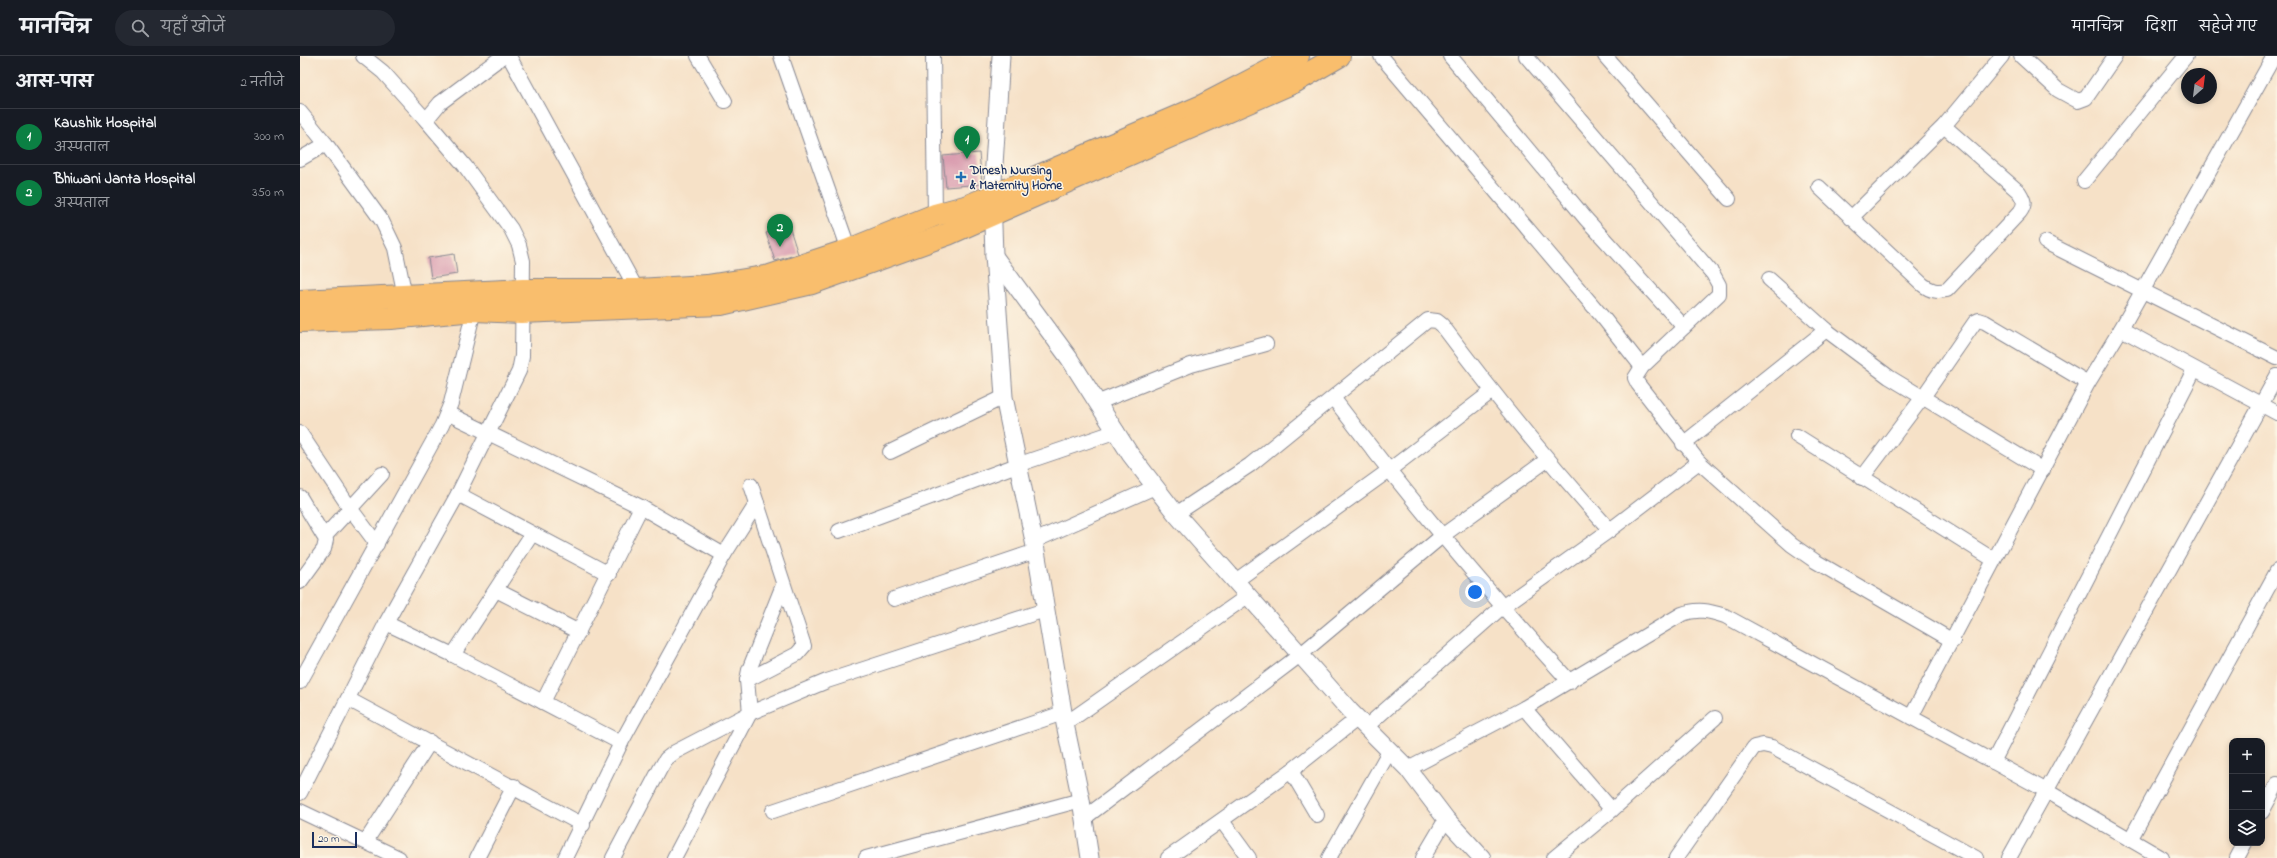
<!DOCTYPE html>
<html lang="hi">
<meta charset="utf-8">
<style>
:root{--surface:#171b24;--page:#242831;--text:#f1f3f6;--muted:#9ea1a6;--line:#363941;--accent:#0b8043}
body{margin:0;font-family:"Indie Flower","Playpen Sans Deva",sans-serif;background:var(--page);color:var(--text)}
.controls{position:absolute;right:12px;bottom:12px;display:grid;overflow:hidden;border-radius:8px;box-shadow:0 2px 6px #0003}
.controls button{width:36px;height:36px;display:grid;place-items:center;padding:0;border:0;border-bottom:1px solid var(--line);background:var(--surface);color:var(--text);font:20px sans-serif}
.compass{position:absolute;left:1881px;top:12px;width:36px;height:36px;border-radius:50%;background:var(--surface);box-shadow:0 2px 6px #0003;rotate:28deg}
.scale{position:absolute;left:12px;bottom:10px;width:45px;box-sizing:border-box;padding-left:4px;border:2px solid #1b2f5e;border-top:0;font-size:11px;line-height:14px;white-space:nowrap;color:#1b2f5e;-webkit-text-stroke:3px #fcf5e5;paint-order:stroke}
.you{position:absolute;left:1175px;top:536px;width:14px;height:14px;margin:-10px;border:3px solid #fff;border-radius:50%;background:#1a73e8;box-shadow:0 0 0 6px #1a73e833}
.badge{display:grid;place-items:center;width:26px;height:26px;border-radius:50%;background:var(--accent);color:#fff;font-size:13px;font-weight:700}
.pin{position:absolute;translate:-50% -33px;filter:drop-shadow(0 1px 2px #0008)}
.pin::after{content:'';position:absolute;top:21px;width:14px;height:12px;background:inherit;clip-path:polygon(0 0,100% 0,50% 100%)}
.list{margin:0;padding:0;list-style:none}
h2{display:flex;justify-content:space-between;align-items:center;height:52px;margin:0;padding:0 16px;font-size:17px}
h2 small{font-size:13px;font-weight:400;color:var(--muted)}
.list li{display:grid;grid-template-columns:26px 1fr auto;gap:12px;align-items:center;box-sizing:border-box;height:56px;padding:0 16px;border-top:1px solid var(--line)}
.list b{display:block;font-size:15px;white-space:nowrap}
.list p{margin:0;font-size:13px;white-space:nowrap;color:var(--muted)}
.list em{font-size:13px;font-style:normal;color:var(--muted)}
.icon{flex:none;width:22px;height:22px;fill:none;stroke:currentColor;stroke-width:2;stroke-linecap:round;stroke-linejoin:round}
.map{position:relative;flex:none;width:1977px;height:802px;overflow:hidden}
header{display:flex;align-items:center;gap:24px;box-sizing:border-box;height:56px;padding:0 20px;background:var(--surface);border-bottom:1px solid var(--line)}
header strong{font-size:19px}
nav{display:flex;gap:22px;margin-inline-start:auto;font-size:14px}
.search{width:280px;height:36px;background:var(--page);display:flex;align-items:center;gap:10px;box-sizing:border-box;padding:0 14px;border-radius:22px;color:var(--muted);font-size:15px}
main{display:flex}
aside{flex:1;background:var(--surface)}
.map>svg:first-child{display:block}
</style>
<header>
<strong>मानचित्र</strong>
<div class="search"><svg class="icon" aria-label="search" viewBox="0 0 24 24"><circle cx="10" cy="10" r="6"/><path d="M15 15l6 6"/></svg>यहाँ खोजें</div>
<nav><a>मानचित्र</a><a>दिशा</a><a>सहेजे गए</a></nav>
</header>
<main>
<aside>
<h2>आस-पास<small>2 नतीजे</small></h2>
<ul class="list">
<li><span class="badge">1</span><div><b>Kaushik Hospital</b><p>अस्पताल</p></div><em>300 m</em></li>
<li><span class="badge">2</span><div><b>Bhiwani Janta Hospital</b><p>अस्पताल</p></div><em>350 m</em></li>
</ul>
</aside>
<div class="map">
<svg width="1977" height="802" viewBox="0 0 1977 802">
<rect width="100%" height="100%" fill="#fcf5e5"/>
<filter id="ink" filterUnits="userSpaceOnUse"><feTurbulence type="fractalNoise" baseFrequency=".025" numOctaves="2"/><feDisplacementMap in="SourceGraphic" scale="8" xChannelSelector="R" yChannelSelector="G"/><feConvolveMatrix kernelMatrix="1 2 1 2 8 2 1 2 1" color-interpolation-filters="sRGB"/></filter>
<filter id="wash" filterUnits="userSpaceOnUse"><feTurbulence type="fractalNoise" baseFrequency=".012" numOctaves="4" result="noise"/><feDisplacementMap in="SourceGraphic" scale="16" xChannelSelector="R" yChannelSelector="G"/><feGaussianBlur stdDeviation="0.9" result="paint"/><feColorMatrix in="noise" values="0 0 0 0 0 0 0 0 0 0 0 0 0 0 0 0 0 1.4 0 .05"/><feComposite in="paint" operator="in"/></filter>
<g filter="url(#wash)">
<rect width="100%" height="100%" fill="#f6e1c7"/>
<g id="blocks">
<g fill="#da9eb0">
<path d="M679 97 682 128 646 131 643 100Z"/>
<path d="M489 170 498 198 475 205 466 177Z"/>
<path d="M154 198 157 218 131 222 128 202Z"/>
</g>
</g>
</g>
<g filter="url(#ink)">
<use href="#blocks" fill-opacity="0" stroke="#888892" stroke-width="1"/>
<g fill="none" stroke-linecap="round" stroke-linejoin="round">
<g stroke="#888892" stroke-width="16">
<g id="minor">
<path d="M209 0 337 234"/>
<path d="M398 0 425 45"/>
<path d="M481 0 549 194"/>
<path d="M633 0 635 159"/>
<path d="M1081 0 1305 264 1342 311"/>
<path d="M1150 0 1286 163 1384 271"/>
<path d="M1305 0 1429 143"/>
<path d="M1721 0 1758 34 1778 45 1786 42 1815 0"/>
<path d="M0 56 26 88 82 165 95 192 105 240"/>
<path d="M126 64 140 47 203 0"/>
<path d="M0 103 26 88"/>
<path d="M1784 125 1886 0"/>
<path d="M1519 131 1623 229C1631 235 1637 236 1647 234L1720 156C1726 148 1724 144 1719 136L1644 70"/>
<path d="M1551 162 1644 70 1702 0"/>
<path d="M1745 186 1977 302"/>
<path d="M1469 223 1526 274 1589 321 1743 414"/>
<path d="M1821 273 1977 357"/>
<path d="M1034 343C1108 441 1187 535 1270 626"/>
<path d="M799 346 891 309 966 288"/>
<path d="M147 357 341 451 424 499"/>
<path d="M0 377 50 452 77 488"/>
<path d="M1497 380 1694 504"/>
<path d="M1383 388 1526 274"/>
<path d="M590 396 704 341"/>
<path d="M1399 406 1492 489 1515 505 1653 585"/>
<path d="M1562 422 1623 341 1675 266 1679 264 1685 266 1788 327"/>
<path d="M158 438 309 518"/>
<path d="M0 441 26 484 24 493 0 526"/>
<path d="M876 458 950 409 1128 264 1137 265 1142 269C1195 340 1250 408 1310 474"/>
<path d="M539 475 717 409 817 375"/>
<path d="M25 480 82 418"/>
<path d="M734 485 855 431"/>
<path d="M937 524 1088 415 1191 336"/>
<path d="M196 534 279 576"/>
<path d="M594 543 736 495"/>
<path d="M86 567 153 599 321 687"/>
<path d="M153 599 232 478"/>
<path d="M447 624 497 598 504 590 451 429"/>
<path d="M0 626 142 369 151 347 174 254"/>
<path d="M48 643 283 769"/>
<path d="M243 646 341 451"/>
<path d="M1224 652 1312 754"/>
<path d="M1611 661 1788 327 1821 273 1974 0"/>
<path d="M765 668 949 539"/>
<path d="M1066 671 1202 551 1310 474 1399 406 1338 328 1335 322 1342 311 1419 238V229L1413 218 1226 0"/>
<path d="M1693 706 1894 314"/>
<path d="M1108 713 1224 652 1382 558C1398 552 1409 555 1425 560L1745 734 1862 802"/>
<path d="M991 715 1017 759"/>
<path d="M0 737 86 567 158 438 219 315 222 300 223 205 219 189 211 173 165 110 126 64 83 16 63 0"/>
<path d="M0 755 99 802"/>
<path d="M473 755 763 657"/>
<path d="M1962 756 1977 728"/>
<path d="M783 763 1000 599 1142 480 1247 404"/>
<path d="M922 765 949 802"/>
<path d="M1830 784 1977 515"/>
<path d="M66 785 130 686"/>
<path d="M177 802 214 730"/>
<path d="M265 802 321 687 424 499 457 447"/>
<path d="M313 802 360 713 366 703 375 696 450 657 527 625 745 554"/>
<path d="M374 802 450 657 447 624 449 614 483 529"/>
<path d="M566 802 781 744"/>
<path d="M868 802 991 715 1058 662"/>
<path d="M1029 802 1090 694"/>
<path d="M1123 802 1146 763"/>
<path d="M1254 802 1312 754 1415 662"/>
<path d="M1376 802 1454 691 1463 689 1472 691 1676 802"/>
<path d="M1709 802 1977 320"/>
<path d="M1937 802 1945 787"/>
</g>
</g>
<g stroke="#888892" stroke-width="19">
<g id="tertiary">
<path d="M701 0 692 140 694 199 704 341 736 495 765 668 781 744 790 802"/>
<path d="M694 200 769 302 830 398 876 458 1050 655 1108 713 1146 763 1182 802"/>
</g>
</g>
<g stroke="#888892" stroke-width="24">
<g id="primary">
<path d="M0 245 223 234H337L407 230 470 220 549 194 635 159 665 151 692 140 902 50 998 0"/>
<path d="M0 265 91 262 174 254 221 256 421 248 512 227 648 178 693 158 994 26 1039 0"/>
</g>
</g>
<use href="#minor" stroke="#fff" stroke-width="14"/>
<use href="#tertiary" stroke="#fff" stroke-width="17"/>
<use href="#primary" stroke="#f9be6d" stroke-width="22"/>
</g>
</g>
<path fill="#1f6fb2" stroke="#fcf5e5" stroke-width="1.5" d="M659 115h4v4h4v4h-4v4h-4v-4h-4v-4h4z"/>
<g text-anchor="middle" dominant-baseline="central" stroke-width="3" stroke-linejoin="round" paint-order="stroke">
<g font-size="13" font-weight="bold" fill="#1b2f5e" stroke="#fcf5e5" text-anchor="start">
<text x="670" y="114">Dinesh Nursing<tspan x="670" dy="15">&amp; Maternity Home</tspan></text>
</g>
</g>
</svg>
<div class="controls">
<button>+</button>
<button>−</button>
<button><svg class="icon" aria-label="layers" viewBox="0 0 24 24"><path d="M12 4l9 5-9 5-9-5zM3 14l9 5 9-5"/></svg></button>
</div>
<svg class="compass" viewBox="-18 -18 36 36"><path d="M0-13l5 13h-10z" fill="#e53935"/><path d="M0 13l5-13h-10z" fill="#9ea1a6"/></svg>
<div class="scale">20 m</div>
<div class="you"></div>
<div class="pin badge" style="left:667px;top:103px">1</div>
<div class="pin badge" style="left:480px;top:191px">2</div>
</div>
</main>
